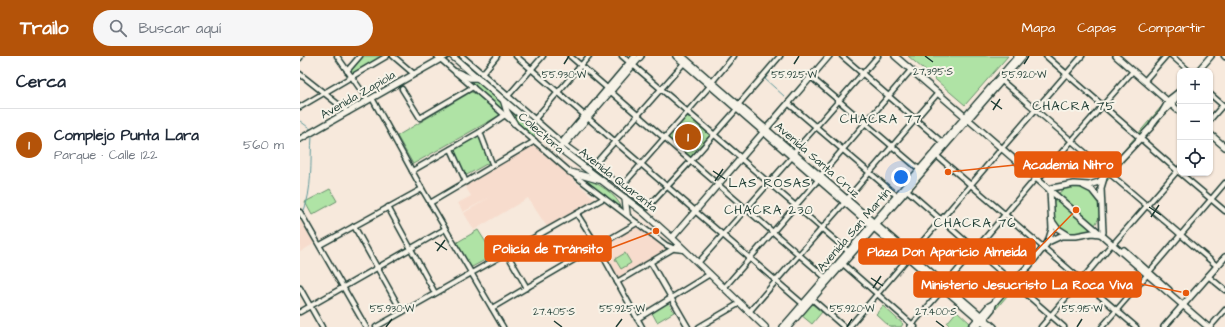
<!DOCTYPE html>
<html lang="es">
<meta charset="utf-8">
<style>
:root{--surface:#fff;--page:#f6f6f7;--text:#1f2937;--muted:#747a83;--line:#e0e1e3;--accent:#b45309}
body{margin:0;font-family:"Architects Daughter",sans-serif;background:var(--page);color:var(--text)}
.controls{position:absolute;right:12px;top:12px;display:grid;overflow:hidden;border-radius:8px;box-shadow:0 1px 3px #0004}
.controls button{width:36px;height:36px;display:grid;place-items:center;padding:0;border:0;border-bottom:1px solid var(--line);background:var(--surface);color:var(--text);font:20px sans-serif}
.you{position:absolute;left:601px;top:121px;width:14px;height:14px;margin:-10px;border:3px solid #fff;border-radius:50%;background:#1a73e8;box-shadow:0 0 0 6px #1a73e833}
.badge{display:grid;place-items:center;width:26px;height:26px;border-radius:50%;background:var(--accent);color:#fff;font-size:13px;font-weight:700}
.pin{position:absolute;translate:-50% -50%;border:2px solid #fff;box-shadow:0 1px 4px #0006}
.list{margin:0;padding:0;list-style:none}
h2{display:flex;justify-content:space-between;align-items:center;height:52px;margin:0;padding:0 16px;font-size:17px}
h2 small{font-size:13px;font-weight:400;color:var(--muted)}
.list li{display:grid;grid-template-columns:26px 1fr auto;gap:12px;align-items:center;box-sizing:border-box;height:72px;padding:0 16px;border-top:1px solid var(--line)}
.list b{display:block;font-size:15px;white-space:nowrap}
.list p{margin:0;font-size:13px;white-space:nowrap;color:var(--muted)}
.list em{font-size:13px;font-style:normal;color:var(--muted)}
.icon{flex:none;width:22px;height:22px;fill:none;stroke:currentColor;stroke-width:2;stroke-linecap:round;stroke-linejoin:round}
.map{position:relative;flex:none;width:925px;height:271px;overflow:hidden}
header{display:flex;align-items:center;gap:24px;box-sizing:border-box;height:56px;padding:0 20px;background:var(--accent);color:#fff}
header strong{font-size:19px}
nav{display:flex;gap:22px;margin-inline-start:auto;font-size:14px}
.search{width:280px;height:36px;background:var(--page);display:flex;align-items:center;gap:10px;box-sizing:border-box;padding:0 14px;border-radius:22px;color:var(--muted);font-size:15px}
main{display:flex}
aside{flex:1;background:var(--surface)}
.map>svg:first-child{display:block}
</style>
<header>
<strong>Trailo</strong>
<div class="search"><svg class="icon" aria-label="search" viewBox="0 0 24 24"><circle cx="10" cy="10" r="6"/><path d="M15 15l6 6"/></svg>Buscar aquí</div>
<nav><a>Mapa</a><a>Capas</a><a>Compartir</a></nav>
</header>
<main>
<aside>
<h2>Cerca<small></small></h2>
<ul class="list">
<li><span class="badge">1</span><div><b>Complejo Punta Lara</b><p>Parque · Calle 122</p></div><em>560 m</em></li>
</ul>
</aside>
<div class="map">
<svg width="925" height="271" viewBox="0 0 925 271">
<rect width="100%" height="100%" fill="#f7e9dc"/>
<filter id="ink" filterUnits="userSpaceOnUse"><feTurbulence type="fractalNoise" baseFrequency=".025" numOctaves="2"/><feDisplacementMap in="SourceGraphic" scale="8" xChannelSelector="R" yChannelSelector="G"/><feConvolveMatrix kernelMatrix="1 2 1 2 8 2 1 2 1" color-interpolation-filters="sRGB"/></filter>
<g filter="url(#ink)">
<g fill="#f7dccd">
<path d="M234 88 295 143 247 171 228 142 174 174 164 157 190 141 163 156 158 147 171 140 164 128Z"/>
<path d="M0 163 15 187 0 196Z"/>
<path d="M343 166 374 194 315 226 296 192Z"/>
</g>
<g fill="#afe3a5" stroke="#67906c">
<path d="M62 0H83L53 18 50 14Z"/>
<path d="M608 0H708L665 49Z"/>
<path d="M172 25H176L202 48 203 55 172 28Z"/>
<path d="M880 29V40L801 132 794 129Z"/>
<path d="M171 36 177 38 202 58 113 108 97 80Z"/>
<path d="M209 54 235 77V81L214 64Z"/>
<path d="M386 59 410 79 390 102 366 82Z"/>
<path d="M178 77 190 106 165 120 150 92Z"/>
<path d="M282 121C299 128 315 136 323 154Z"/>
<circle cx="776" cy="154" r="24"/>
<path d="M30 133 37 145 12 159 5 146Z"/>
<path d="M178 174 194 199 172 211 168 210 156 187Z"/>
<path d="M751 178 757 181 690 260 684 255Z"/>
<path d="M325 197 331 207 321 213 315 203Z"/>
<path d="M368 246 374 256 357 266 351 255Z"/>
<path d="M512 248 522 256 512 268 501 259Z"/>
<path d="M583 250 603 268 601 271H590L576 258Z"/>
<path d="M657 255 670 267 667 271H651L647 267Z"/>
</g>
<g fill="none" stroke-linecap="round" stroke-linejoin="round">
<g stroke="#5c989b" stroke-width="1">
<path d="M483 0 465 23 484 40"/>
<path d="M0 65 12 74"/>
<path d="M3 157C13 134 10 106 12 80"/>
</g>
<g stroke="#1f3d34" stroke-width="7">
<g id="minor">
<path d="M37 0 68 44"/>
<path d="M93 0 114 18"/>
<path d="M137 0 270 116 366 189 375 193 384 194"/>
<path d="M162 0 262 87 322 130 348 151 391 105 437 53"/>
<path d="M216 0 393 153"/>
<path d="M270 0 307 32"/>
<path d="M322 0 329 6"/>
<path d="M542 0 643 87"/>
<path d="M746 0 880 117"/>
<path d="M872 0 889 15"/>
<path d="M924 0 925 1"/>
<path d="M0 2 1 0"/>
<path d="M333 9 439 100"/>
<path d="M47 15 60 0"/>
<path d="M0 18 48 56"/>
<path d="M182 18 197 0"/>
<path d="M511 21 620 114"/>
<path d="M846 23 866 0"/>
<path d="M702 25 917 210"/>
<path d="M412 26 434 0"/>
<path d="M102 33 120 62 173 31"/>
<path d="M311 36 526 222"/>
<path d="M910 38 925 51"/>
<path d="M208 40 243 0"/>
<path d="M72 42 122 133 203 271"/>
<path d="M488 47 597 140"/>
<path d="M438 49 480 0"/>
<path d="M0 51 87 0"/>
<path d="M235 63 289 0"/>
<path d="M910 64 923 49"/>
<path d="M180 76 193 110"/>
<path d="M704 90 782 0"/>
<path d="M151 93 166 126"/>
<path d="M493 97 578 0"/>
<path d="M637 100 836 271"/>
<path d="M440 102 549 196"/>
<path d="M294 109 384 7"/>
<path d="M112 115 180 76 205 59"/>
<path d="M880 117 925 155"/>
<path d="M520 120 611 14"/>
<path d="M740 121 833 15"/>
<path d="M322 130 410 30"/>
<path d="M607 134 764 271"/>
<path d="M547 143 638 37"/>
<path d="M130 147 235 85"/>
<path d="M88 151 135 237"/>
<path d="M395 155 503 248"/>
<path d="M0 156 66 271"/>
<path d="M277 158 298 191 342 271"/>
<path d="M54 170 102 256"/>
<path d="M815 186 880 112"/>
<path d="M20 189 122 133"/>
<path d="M206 196 227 232"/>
<path d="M611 199 702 92"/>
<path d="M351 207 388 271"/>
<path d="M398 207 492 101"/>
<path d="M543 208 615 271"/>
<path d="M849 216 925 127"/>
<path d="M908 220 925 234"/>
<path d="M317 226 376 191"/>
<path d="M645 229 736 122"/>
<path d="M0 232 22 271"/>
<path d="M424 232 518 124"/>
<path d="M512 243 544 271"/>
<path d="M192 252 337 167"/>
<path d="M0 256 145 173"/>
<path d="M449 256 545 146"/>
<path d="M337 263 410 218"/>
<path d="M76 271 304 142"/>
<path d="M399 271 440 247"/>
<path d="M549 271 608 202"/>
<path d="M610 271 643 233"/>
<path d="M741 271 812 188"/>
<path d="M802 271 847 219"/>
<path d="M910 271 925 254"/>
</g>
</g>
<g stroke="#1f3d34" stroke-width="8">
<g id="major">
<path d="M376 0 688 271"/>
<path d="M382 0 694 271"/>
<path d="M595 0 908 271"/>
<path d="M816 0 880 56"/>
<path d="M898 15 911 0"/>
<path d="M863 55 870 43 879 36"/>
<path d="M910 78 925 91"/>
<path d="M0 83 146 0"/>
<path d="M263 88 267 86 341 0"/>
<path d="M259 92 263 88 264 84 335 0"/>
<path d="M784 130 792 134 800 144"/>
<path d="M752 132 774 128 789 129 799 126 851 71C858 57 872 51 880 36"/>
<path d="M752 165 757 172 768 179"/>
<path d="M803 176 801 132 804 122"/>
<path d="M372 182 529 0"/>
<path d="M748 186 752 173 750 134"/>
<path d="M824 194 869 234"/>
<path d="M483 271 718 0"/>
<path d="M488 271 723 0"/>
<path d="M671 271 689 250 693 248"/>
<path d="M677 271 692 253 693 248 712 226 729 210 748 186 761 180H776L792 177 800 178"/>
<path d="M864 271 925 201"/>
</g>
</g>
<g stroke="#1f3d34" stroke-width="8">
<g id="highway">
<path d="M152 0 259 92 343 156 372 182 465 271"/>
<path d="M156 16 170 22H178"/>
<path d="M204 46 207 56 214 67"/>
<path d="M270 116 299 124"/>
<path d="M325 142 327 158"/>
</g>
</g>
<use href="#minor" stroke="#f7f3e8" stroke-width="4"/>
<use href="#major" stroke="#f7f3e8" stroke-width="5"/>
<use href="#highway" stroke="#f7f3e8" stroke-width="5.5"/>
</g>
</g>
<path fill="none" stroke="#1f3d34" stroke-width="1.5" d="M625 0 633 6M264 8 269 0M494 8 499 0M724 8 729 0M691 45 702 53M693 54 700 43M413 115 425 123M415 125 423 113M849 151 861 159M851 161 859 149M135 186 147 194M137 195 145 184M571 222 583 230M573 232 581 220M254 265 262 271M636 265 644 271M86 271 92 263M316 271 322 263M547 271 552 263M777 271 782 263"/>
<g text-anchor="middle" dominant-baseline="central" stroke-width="4" stroke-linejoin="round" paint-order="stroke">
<g font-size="12" fill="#1f3d34" stroke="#f7f3e8">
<text transform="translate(58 39) rotate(-30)">Avenida Zapiola</text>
<text transform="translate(241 77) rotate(41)">Colectora</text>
<text transform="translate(517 104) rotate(41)">Avenida Santa Cruz</text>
<text transform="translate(318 124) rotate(38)">Avenida Quaranta</text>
<text transform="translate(554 174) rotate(-49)">Avenida San Martín</text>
</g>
<g font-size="13" letter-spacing="1" fill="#1f3d34" stroke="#f7f3e8">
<text x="774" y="50">CHACRA 75</text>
<text x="581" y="63">CHACRA 77</text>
<text x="470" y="127">LAS ROSAS</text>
<text x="469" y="154">CHACRA 230</text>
<text x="675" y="167">CHACRA 76</text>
</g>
</g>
<g font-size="10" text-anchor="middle" fill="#1f3d34" stroke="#f7f3e8" stroke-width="4" stroke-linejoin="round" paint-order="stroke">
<text x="633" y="19">27.395°S</text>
<text x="494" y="22">55.925°W</text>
<text x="724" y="22">55.920°W</text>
<text x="264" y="22">55.930°W</text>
<text x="92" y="256">55.930°W</text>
<text x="322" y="256">55.925°W</text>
<text x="552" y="256">55.920°W</text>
<text x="782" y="256">55.915°W</text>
<text x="254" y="259">27.405°S</text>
<text x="636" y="259">27.400°S</text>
</g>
<path fill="none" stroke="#e8590c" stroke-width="1.5" d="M648 116L715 109M356 175L311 192M776 154L735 196M886 237L841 228"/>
<g fill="#e8590c" stroke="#f7f3e8" stroke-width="1.5">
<circle cx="648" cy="116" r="4"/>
<circle cx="356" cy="175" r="4"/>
<circle cx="776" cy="154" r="4"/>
<circle cx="886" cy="237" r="4"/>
</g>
<g fill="#e8590c" stroke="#e8590c" stroke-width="1.5">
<rect x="715" y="96" width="106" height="25" rx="4"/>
<rect x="185" y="180" width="126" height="25" rx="4"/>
<rect x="559" y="183" width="176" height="25" rx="4"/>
<rect x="614" y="216" width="227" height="25" rx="4"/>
</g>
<g font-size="13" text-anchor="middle" font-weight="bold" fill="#fff">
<text x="768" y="113">Academia Nitro</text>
<text x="248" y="197">Policía de Tránsito</text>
<text x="647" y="200">Plaza Don Aparicio Almeida</text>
<text x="727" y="233">Ministerio Jesucristo La Roca Viva</text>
</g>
</svg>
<div class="controls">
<button>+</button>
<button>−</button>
<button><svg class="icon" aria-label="locate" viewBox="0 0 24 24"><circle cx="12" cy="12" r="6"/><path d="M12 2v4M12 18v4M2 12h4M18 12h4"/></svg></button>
</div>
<div class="you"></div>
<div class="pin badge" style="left:388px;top:81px">1</div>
</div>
</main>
